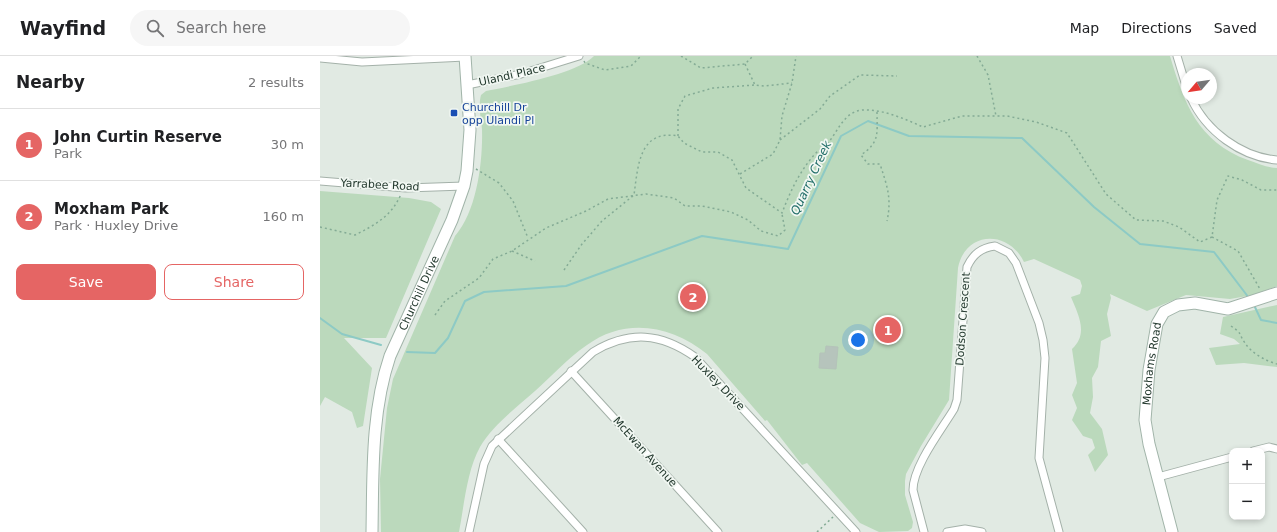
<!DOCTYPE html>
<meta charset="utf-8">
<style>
:root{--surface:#fff;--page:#f6f6f6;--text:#202124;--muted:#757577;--line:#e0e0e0;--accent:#e56564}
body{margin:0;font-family:"DejaVu Sans",sans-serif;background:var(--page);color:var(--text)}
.controls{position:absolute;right:12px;bottom:12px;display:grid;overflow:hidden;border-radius:8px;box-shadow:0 2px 6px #0003}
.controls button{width:36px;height:36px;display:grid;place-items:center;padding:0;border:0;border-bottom:1px solid var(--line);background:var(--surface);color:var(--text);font:20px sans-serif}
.compass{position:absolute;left:861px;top:12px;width:36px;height:36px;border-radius:50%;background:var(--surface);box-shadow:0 2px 6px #0003;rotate:241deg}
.you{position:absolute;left:538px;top:284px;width:14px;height:14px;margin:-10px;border:3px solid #fff;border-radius:50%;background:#1a73e8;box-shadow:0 0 0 6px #1a73e833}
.badge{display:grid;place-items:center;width:26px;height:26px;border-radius:50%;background:var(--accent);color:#fff;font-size:13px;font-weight:700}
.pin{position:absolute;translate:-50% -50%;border:2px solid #fff;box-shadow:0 1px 4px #0006}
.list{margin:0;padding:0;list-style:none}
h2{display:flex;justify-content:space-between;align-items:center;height:52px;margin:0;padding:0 16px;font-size:17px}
h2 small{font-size:13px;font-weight:400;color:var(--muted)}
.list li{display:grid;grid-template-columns:26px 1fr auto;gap:12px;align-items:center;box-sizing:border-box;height:72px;padding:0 16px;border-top:1px solid var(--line)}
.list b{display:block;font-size:15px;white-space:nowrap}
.list p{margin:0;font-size:13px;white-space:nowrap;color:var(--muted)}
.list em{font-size:13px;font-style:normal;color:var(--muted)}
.actions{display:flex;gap:8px;padding:12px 16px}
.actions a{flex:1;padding:9px 0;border:1px solid var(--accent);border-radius:8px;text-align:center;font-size:14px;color:var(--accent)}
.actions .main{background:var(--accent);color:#fff}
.icon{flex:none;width:22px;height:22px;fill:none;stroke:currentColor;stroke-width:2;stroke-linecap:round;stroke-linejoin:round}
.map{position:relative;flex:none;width:957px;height:476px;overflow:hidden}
header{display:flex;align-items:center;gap:24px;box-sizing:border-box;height:56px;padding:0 20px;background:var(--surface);border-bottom:1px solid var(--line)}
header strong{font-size:19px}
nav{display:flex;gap:22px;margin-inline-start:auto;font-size:14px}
.search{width:280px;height:36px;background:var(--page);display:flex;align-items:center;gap:10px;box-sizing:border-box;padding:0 14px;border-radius:22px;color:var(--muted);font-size:15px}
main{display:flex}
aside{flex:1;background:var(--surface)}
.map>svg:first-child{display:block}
</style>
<header>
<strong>Wayfind</strong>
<div class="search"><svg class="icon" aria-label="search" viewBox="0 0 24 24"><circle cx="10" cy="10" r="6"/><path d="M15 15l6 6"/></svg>Search here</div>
<nav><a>Map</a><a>Directions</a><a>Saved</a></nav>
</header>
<main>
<aside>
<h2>Nearby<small>2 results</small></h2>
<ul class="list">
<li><span class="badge">1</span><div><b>John Curtin Reserve</b><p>Park</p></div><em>30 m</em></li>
<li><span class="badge">2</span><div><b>Moxham Park</b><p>Park · Huxley Drive</p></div><em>160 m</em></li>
</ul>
<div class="actions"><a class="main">Save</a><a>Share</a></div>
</aside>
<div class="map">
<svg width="957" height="476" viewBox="0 0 957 476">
<rect width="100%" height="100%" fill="#e1eae3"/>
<g fill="#bbd9bc">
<path d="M274 0H850C864 47 878 86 928 104 937 107 947 112 957 112V230L933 239 910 243 866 239 827 255 790 238 791 242 787 258 791 280 781 285 778 311 772 322 773 341 770 357 782 373 788 399 775 416 768 399 775 392 772 383 763 380 752 364 757 352 752 339 757 327 752 293C769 278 758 258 751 241L760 238 762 230 760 224 714 203 704 206C688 173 645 175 638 212L629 344 601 390 586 418 585 425V439L593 466 592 472 588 475 559 476 540 467 487 407 482 409 447 364 445 365 387 298C352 269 305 261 267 289 248 302 232 320 215 335 196 352 173 369 160 391 147 414 144 450 139 476H61L60 423 67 352 73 323 135 180C157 155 163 105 162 73 161 62 158 50 161 39L166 35C191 30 257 18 274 0Z"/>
<path d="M0 135 89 142 111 146 121 153 66 282H24L52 312 43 370 37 372 32 356 5 341 0 350Z"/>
<path d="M957 249V311L924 307 896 309 889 292 920 288 914 283 900 278 903 261Z"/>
</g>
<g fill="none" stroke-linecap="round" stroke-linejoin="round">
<g stroke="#8dcac5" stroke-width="2">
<path d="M934 249 941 264 957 267"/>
<path d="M0 262 22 278 61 289"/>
<path d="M87 296 115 297 128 282 145 245 164 236 246 230 382 180 468 193 521 80 548 65 589 80 702 82 774 151 820 188 894 196 929 242"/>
</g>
</g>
<path fill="#b6c4bc" stroke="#b4c3b9" d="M506 290 518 291 516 313 499 312 500 297H505Z"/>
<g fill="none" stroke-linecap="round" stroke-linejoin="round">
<g stroke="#a4b1a9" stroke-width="9">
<g id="street">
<path d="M857 0 867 33"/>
<path d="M0 2 42 6 145 1"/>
<path d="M147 29 201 18 259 0"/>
<path d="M871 42C886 75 921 101 957 104"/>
<path d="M0 125 86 132 144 130"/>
<path d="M251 315 398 476"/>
<path d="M178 383 263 476"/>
<path d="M933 395 949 391 957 393"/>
<path d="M838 421 912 401"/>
<path d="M149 476 164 408 172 390 273 296C310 274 341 277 375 301L536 476"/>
<path d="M604 476 593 434C593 410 622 373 634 353L637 344 647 211C653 198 661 192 675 190L689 197 696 207 719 267 723 284 725 302 719 402 739 476"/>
<path d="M627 476 645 473 662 476"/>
</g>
</g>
<g stroke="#a1b4a9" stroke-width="13">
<g id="secondary">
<path id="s1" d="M52 476C53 418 51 356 70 300L132 164 144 130 147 115 150 74 145 0"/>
<path id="s2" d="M852 476 829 388 825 364 829 314 837 268 844 256 858 249 875 247 908 253 957 237"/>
</g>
</g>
<g stroke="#84ab95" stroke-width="1.5" stroke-dasharray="2 3" stroke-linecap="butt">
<path d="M361 0 381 12 425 8 433 0"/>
<path d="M657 0 668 19 676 60"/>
<path d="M264 5 265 7 285 14 311 10 321 0"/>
<path d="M425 8 435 29 444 30 472 27"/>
<path d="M557 56C557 78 560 86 541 99L548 108H560C567 130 572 142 567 165"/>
<path d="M358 80V53L365 40 393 32 435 29"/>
<path d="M460 84 500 53 510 40 540 19 577 20"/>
<path d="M156 113 179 127 193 145 208 182"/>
<path d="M420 118 453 98 460 84 462 60 472 27 476 0"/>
<path d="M0 171 35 179C55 169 72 160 81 138"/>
<path d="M892 181 918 195 940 233"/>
<path d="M192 195 215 205"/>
<path d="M244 214 262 188 282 165 314 139C318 110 319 73 358 80L364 87 382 96H398L412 104 426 132 462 157C470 136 480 114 496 97 500 93 505 90 508 87 518 75 524 56 542 54 563 53 585 63 603 71L642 60H687L716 66 747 77 786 138 816 164 843 165 859 171 880 186 892 181 897 144 908 120 922 124 941 134H957"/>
<path d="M115 259 125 245 159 222 173 203 192 195 226 172 266 155 288 143 326 138 354 142 365 150H382L411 156 428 164 441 175 458 180 465 174 462 158"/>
<path d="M911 270C923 278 918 277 925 287 931 297 946 305 957 308"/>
<path d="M497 476 513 461"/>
</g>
<use href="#street" stroke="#fff" stroke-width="7"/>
<use href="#secondary" stroke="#fff" stroke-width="11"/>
</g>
<rect fill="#1a4fb4" stroke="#f1f7f2" stroke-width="1.5" x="130" y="53" width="8" height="8" rx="2"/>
<g text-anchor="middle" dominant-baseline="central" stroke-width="3.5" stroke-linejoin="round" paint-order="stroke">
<g font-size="11" fill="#23392e" stroke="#f1f7f2">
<text transform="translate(192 19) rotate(-13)">Ulandi Place</text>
<text transform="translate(60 129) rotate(3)">Yarrabee Road</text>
<text stroke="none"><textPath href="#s1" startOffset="247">Churchill Drive</textPath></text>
<text transform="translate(643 263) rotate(-86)">Dodson Crescent</text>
<text stroke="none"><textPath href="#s2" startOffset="172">Moxhams Road</textPath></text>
<text transform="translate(398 327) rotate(46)">Huxley Drive</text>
<text transform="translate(325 396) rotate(48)">McEwan Avenue</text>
</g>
<g font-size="11" fill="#164399" stroke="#f1f7f2" text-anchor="start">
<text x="142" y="51">Churchill Dr<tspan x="142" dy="13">opp Ulandi Pl</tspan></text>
</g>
<g font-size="12" font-style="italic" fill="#236f6a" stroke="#f1f7f2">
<text transform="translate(491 122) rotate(-65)">Quarry Creek</text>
</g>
</g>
</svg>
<div class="controls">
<button>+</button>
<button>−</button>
</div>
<svg class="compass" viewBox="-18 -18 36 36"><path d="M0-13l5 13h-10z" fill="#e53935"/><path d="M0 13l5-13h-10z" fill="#757577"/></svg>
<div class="you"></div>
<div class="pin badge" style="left:568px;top:274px">1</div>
<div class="pin badge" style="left:373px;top:241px">2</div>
</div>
</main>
